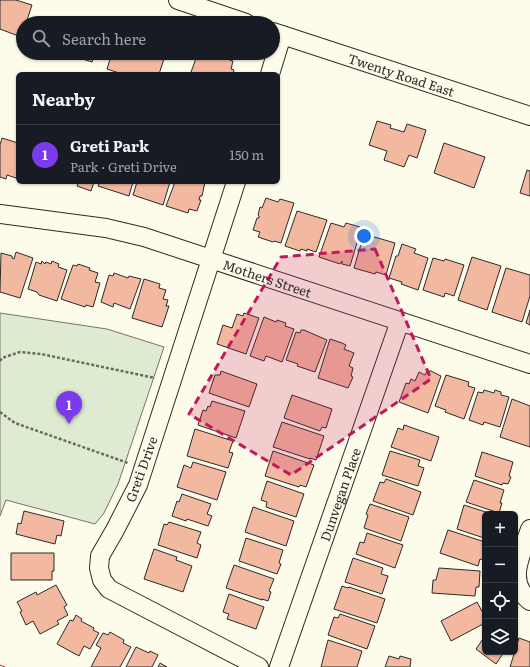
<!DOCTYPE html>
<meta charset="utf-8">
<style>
:root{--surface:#171b24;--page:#242831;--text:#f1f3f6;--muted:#9ea1a6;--line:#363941;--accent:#7c3aed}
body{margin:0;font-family:Literata,serif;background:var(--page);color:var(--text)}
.controls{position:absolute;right:12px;bottom:12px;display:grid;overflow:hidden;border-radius:6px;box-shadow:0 1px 3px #0004}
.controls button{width:36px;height:36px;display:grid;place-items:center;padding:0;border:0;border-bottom:1px solid var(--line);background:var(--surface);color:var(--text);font:20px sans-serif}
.you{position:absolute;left:364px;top:236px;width:14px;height:14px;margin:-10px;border:3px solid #fff;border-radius:50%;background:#1a73e8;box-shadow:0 0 0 6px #1a73e833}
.badge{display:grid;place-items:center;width:26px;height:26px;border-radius:50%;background:var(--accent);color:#fff;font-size:13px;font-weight:700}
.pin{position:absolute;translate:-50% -33px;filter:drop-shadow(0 1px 2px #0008)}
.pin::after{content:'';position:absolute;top:21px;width:14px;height:12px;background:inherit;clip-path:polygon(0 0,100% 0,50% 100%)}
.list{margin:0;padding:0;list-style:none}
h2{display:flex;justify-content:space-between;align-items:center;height:52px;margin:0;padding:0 16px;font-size:17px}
h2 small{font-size:13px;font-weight:400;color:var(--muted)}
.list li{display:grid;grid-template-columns:26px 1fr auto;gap:12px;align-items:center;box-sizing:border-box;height:60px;padding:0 16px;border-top:1px solid var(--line)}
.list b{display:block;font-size:15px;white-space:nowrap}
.list p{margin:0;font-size:13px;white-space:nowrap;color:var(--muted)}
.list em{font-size:13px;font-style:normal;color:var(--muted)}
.icon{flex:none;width:22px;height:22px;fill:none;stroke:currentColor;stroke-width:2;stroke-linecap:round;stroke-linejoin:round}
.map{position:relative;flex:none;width:530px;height:667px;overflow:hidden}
.search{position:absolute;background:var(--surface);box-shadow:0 1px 3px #0004;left:16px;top:16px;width:264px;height:44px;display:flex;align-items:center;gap:10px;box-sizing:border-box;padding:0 14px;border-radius:22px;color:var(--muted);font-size:15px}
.panel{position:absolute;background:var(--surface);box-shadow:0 1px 3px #0004;left:16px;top:72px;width:264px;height:112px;border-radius:6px}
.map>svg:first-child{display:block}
</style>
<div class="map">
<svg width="530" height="667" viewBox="0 0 530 667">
<rect width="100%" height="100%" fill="#fdfbea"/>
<path fill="#deebd1" stroke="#74746e" d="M0 313 107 329 164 347 118 484 104 513 95 524 6 500 0 516Z"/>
<g fill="#f2b8a0" stroke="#2b2b2b">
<path d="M0 0H16L32 5 26 23H23L21 37 0 29Z"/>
<path d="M63 53H95L92 62Z"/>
<path d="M112 53H166L159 74H122L107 69Z"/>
<path d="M198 53H208L233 61 231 69 234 70 233 74H197L191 72Z"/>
<path d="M377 121 391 125 390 128 404 132 407 124 426 130 417 158 409 155 404 167 384 160 387 151 369 145Z"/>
<path d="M2 138 18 143V173L16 178 7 175 6 179 0 177V145Z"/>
<path d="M444 143 485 157 474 188 434 173Z"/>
<path d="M527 170 530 171V196L520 193Z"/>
<path d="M75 182H94L91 191 77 186 78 183Z"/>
<path d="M100 182H133L129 196 98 186Z"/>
<path d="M137 182H170L163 205 133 195Z"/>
<path d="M175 182H205L202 196H200L199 200H201L197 211 189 209 188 213 166 206Z"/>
<path d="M266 198 278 202 280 199 294 203 281 243 274 241 273 242 258 237 260 232 253 230 257 218H259V216L258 215 260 207 262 208Z"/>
<path d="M297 211 327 220 316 252 307 249V251L301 249 300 251 285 246Z"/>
<path d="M331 223 344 227 346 223 360 227 358 232 360 233 350 266 342 264V261L340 264 319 257Z"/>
<path d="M364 234 395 243 386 275 376 272 375 274 354 268Z"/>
<path d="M402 244 416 249 414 253 428 258 418 290 401 284 402 282 389 278 396 256H398Z"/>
<path d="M16 252 33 258 20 298 0 292 1 253 12 256V258L14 259Z"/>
<path d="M472 257 501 266 487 310 458 300Z"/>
<path d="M433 258 444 261 445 259 464 265 454 296 445 293 444 297 423 290Z"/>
<path d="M42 261 45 264 46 262 51 264 52 261 59 264 58 267 67 270 57 301 39 295 37 292 28 289 36 262 41 264Z"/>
<path d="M78 264 90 268 89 270 98 273 95 282 100 283 93 307 86 305 85 307 61 299 73 265 77 266Z"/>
<path d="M506 268 530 275V296L522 322 492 312Z"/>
<path d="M114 273 128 278 129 276 141 279 130 309 114 303 113 307 101 302 109 275 113 276Z"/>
<path d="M144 279 160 284 159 288 166 290 163 299 168 300 166 306H169L162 327 132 318Z"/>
<path d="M530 310V325L526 323Z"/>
<path d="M244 313 259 318 246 354 217 344 223 325 232 328 237 314 243 316Z"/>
<path d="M264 317 276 322 277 320 286 323 285 326 294 329 282 362 266 356 264 361 250 356Z"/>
<path d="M301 330H304L327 340 315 372 297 366 298 364 286 360 296 332 300 333Z"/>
<path d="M330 339 342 343 346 345 344 349 354 353 349 366 353 368 351 376 353 377 348 388 318 378Z"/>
<path d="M221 371 257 384 249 407 209 393 215 375H220Z"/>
<path d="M427 371H431L441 376 428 413 399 402 406 383 409 384 411 379 415 381 419 372 425 375Z"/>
<path d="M446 375 469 382 468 386 475 388 464 419 445 412 446 410 435 406Z"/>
<path d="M484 390 494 393 495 390 501 392V395L509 397 500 427 484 422 483 425 469 420 478 392 483 393Z"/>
<path d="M292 395 332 409 326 428 322 427 320 431 284 418Z"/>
<path d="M512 399 530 406V447L500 437Z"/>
<path d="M212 401 245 411 236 438 198 425 203 410 206 411 208 406 210 407Z"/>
<path d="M282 422 324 436 316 460 310 458V459L273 447Z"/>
<path d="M404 425 439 437 431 461 391 447 398 428 403 430Z"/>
<path d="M195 429 233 441 229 452 233 453 228 468 187 456Z"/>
<path d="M273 451 314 465 306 487 300 485 299 487 265 476Z"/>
<path d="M390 451 420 460 418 466 424 468 418 486 382 475Z"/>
<path d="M482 452 513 462 509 476 511 477 508 484 503 483 502 485 475 476Z"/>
<path d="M193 462 226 472 217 500 177 487 184 465 191 468Z"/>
<path d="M386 479 421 492 413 515 373 501 380 482 384 483Z"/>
<path d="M474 480 504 490 500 503H502L499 513 466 502Z"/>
<path d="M267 481 304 494 296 517 266 507 267 502 261 500Z"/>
<path d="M182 494 211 504 207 514 212 516 208 526 187 519 186 521 172 516 177 501 179 502Z"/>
<path d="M370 504 409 517 401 541 364 528 368 515 366 514Z"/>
<path d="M464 505 492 514H485L484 538 457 529Z"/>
<path d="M253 507 294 521 286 546 245 532Z"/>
<path d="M24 511 64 521 61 536 57 535 55 544 16 534 18 523 21 524Z"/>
<path d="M169 522 201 532 197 543 201 545 197 558 158 545 164 524 167 525Z"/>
<path d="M448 530 485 542V554L483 560 480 559 478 566 440 553Z"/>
<path d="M367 533 403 545 395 568 356 554 360 542 364 543Z"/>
<path d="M246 538 283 550 279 563 281 564 277 574 239 561Z"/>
<path d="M154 549 177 557 176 560 192 566 183 592 144 579Z"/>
<path d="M11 553H54V571H52V580H11Z"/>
<path d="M353 558 383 568 381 574 388 576 382 594 345 582Z"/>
<path d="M234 565 274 579 269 591 271 592 268 601 262 599V600L226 588Z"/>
<path d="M439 568 480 571 479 587H476L475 596 432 593 433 580H436Z"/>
<path d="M56 585 67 605 64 607 68 615 57 621 59 624 40 634 33 621 26 625 20 612 22 611 17 602 36 592 37 595Z"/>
<path d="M342 586 348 588 349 587 385 599 377 623 334 609Z"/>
<path d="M229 594 264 607 256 629 227 619 229 614 223 612Z"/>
<path d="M477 602 483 613 485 612V623L451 641 441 621Z"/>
<path d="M340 614 375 626 367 649 328 635 334 617 338 618Z"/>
<path d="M76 615 82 619 81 621 94 628 93 630 99 633 90 649 84 646 79 656 57 644 70 620 73 621Z"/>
<path d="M110 632 124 640 123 643 131 647 120 667H91L101 648 96 645 103 633 108 635Z"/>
<path d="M485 636V652H504L496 664 476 649Z"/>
<path d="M519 638 530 642V667H510Z"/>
<path d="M328 640 362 651 357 667H321Z"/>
<path d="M136 647 149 653 150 651 158 655 152 667H126Z"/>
<path d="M389 656 399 659 400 656 411 659 410 667H385Z"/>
<path d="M160 663 167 667H158Z"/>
</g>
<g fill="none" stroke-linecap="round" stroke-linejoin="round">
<g stroke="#2b2b2b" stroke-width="20">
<g id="minor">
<path d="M178 0 246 23"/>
<path id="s1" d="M273 32 530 116"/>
<path d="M270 74 282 35"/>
<path d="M236 182 138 485 115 530 100 556 99 568 102 580 109 589 259 667"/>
<path id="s2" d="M0 214 106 228 144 237 530 364"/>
<path d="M530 529C522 554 505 581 530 601"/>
<path id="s3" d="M279 667 400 321"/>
</g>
</g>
<g stroke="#6a6964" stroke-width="2.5" stroke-dasharray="3 2" stroke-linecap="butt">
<path d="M0 361 2 358 20 352 41 354 155 378"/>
<path d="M0 412 15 423 128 463"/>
</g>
<use href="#minor" stroke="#fdfbea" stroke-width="18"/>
<path stroke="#c62828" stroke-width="1" stroke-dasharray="14 3 2 3" stroke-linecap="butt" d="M0 665 5 667"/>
</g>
<path fill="#c2185b" fill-opacity="0.2" stroke="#c2185b" stroke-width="3" stroke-dasharray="8 5" stroke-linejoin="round" d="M375 249 431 379 291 475 189 414 281 257Z"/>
<g text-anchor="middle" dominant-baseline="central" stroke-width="3" stroke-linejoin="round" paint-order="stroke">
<g font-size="13" fill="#2b2b2b" stroke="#fdfbea">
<text stroke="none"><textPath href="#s1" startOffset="135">Twenty Road East</textPath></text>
<text stroke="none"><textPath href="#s2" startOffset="276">Mothers Street</textPath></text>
<text transform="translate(141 469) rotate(-70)">Greti Drive</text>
<text stroke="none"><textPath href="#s3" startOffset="183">Dunvegan Place</textPath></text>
</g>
</g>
</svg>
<div class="controls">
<button>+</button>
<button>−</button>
<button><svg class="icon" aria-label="locate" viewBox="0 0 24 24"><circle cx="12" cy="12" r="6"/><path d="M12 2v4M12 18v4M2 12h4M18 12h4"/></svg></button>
<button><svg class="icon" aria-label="layers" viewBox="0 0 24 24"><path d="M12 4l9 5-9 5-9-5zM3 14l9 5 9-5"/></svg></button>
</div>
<div class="you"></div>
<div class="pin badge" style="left:69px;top:424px">1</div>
<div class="search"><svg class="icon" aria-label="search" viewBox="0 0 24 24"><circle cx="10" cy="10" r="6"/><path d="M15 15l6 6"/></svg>Search here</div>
<section class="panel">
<h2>Nearby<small></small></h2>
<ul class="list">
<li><span class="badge">1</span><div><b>Greti Park</b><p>Park · Greti Drive</p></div><em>150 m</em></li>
</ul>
</section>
</div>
